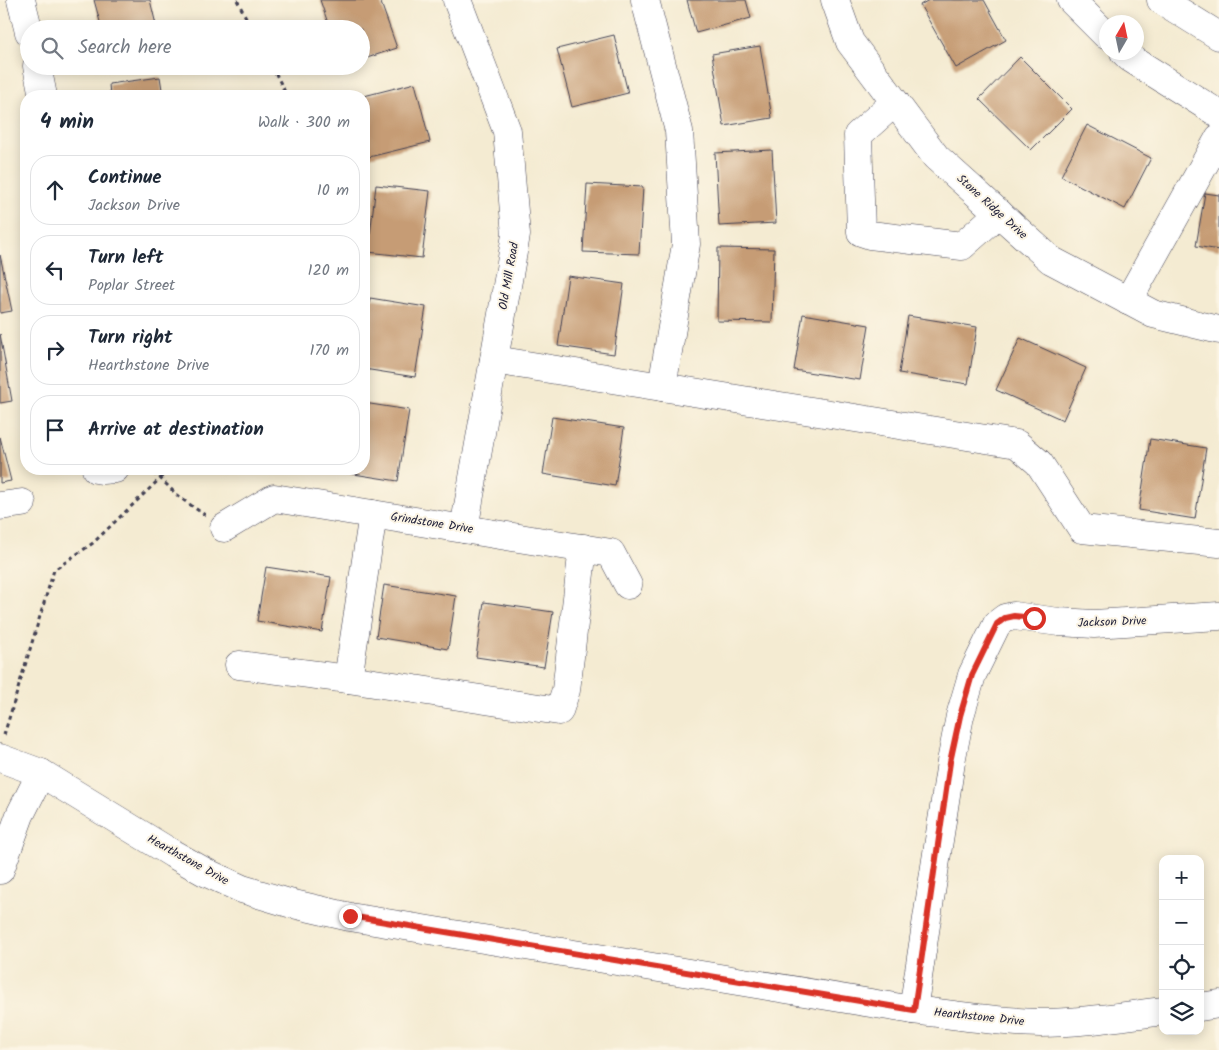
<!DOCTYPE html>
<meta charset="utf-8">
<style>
:root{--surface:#fff;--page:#f2f2f3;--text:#1f2937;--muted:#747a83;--line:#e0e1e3}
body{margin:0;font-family:Kalam,sans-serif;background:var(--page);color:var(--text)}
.controls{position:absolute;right:15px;bottom:15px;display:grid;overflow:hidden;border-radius:10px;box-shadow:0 2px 12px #0003}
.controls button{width:45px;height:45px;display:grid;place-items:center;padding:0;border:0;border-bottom:1px solid var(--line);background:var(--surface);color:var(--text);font:25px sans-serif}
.compass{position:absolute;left:1099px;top:15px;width:45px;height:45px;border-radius:50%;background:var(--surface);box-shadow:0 2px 12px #0003;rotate:9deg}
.stop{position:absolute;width:15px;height:15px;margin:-11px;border:4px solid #d93025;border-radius:50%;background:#fff}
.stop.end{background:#d93025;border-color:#fff;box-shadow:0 1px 5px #0008}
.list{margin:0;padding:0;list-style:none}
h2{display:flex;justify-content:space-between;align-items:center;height:65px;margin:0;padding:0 20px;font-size:21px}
h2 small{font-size:16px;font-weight:400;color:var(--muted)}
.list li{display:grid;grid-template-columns:32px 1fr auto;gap:15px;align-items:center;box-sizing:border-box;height:70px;margin:0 10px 10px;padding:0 10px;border:1px solid var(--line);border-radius:20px}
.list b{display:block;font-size:19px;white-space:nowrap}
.list p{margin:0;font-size:16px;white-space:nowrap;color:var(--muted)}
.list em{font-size:16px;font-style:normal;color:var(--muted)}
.icon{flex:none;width:28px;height:28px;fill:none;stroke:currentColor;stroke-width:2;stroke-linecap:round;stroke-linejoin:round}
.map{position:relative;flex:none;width:1219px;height:1050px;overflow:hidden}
.search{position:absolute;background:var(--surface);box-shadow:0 2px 12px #0003;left:20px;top:20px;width:350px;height:55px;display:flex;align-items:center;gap:12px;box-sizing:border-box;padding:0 18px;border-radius:28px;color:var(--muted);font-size:19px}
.panel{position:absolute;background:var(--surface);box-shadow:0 2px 12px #0003;left:20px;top:90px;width:350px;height:385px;border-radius:20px}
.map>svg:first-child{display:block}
</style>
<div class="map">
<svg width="1219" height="1050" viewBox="0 0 1219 1050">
<rect width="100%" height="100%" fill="#fcf5e5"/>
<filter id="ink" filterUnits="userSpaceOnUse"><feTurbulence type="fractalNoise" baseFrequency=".02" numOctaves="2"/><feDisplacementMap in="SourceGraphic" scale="10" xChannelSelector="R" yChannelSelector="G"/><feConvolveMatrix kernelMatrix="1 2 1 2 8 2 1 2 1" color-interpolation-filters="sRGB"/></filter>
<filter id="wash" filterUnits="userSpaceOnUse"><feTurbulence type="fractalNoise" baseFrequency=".0096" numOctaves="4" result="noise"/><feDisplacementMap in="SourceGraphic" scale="20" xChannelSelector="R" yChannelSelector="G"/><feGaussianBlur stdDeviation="1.12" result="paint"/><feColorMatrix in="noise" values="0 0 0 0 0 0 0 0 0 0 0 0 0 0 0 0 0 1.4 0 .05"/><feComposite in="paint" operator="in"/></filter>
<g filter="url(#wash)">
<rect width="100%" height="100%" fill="#f4ebd2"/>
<g id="blocks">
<g fill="#c69c74">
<path d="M94 0H150L157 29H102Z"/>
<path d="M320 0H380L397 48 361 60V29H330Z"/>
<path d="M687 0H746L751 18 696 33Z"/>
<path d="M929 0H984L1006 40 956 68 920 5Z"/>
<path d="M614 35 628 93 572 107 557 49Z"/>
<path d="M760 46 772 118 724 126 712 54Z"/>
<path d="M1020 57 1072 109 1031 150 979 99Z"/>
<path d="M160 77 163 96H110L109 84Z"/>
<path d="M415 83 430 142 365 158 364 151V96Z"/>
<path d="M1087 125 1151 158 1125 209 1061 176Z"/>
<path d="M772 150 776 223 719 226 715 153Z"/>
<path d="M587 184 643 187 639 254 583 252Z"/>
<path d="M376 185 430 191 422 258 368 252Z"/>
<path d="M1205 193 1219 195V250L1196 246Z"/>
<path d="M718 248 774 249 772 322 717 321Z"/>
<path d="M0 255 12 311 0 313Z"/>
<path d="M568 276 624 284 614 354 558 346Z"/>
<path d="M370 298 426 307 415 377 364 369V339Z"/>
<path d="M803 314 869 325 860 380 794 370Z"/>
<path d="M908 316 977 327 968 384 899 373Z"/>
<path d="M0 334 12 401 0 403Z"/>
<path d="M1020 338 1086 368 1063 420 996 390Z"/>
<path d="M364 403 409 410 398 481 341 472 342 469H364Z"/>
<path d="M552 417 624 428 615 486 543 474Z"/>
<path d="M0 437 11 481 0 483Z"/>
<path d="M1150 439 1206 448 1195 519 1139 510Z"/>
<path d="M266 567 331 577 322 632 257 621Z"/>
<path d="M384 585 456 596 448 649 376 637Z"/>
<path d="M484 602 553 612 544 667 476 657Z"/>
</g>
</g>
</g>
<g filter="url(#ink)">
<use href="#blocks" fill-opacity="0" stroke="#424052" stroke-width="1"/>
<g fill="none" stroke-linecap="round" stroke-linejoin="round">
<g stroke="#424052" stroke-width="29">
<g id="minor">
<path d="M21 0 29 32"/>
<path d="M457 0 507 131 516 235 464 529"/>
<path d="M645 0 679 131 686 244 662 387"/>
<path d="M835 0 850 42 936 157 1051 260 1153 314 1219 330"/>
<path d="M1071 0 1106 35"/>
<path d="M1161 0 1219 36"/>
<path d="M1124 52 1130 58 1219 114"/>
<path d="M37 66 43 96"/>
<path d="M895 102 858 135 861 232 870 235 962 246 999 213"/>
<path d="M1128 301 1219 138"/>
<path d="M494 360 1017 444 1039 463 1082 529 1219 543"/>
<path d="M96 469 102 470 115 469"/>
<path d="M0 506 22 503"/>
<path d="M224 528 274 498 611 553 628 585"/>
<path d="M239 665 348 679 559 711 566 690 583 548"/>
<path d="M348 679 373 514"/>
<path d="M0 758 41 773 173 854 205 872 242 889 289 903 350 917 913 1010C956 1015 997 1022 1040 1023 1081 1023 1122 1016 1163 1011"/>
<path d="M0 870 20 815 41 773"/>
<path d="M1200 1007 1219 1004"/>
<path d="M913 1010 951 762 960 716 972 675 997 624 1005 618 1014 616 1059 622 1094 624 1219 616"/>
</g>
</g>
<g stroke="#424052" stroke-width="3" stroke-dasharray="4 4" stroke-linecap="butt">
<path d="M237 0 252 29"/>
<path d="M272 66 287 96"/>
<path d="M146 469 160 478 179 497 205 515"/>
<path d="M4 735 54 570 93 543 170 469"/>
</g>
<use href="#minor" stroke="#fff" stroke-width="28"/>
</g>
</g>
<g fill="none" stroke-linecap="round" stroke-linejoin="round" filter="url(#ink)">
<path stroke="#d93025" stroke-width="6" d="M350 916 914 1010 950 762 960 716 972 675 997 624 1005 618 1014 616 1034 618"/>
</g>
<g text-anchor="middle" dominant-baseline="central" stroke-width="4" stroke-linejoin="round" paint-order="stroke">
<g font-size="12" fill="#22223b" stroke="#fcf5e5">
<text transform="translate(992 207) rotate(42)">Stone Ridge Drive</text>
<text transform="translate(509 276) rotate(-80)">Old Mill Road</text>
<text transform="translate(432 523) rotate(9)">Grindstone Drive</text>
<text transform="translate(1112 622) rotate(-2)">Jackson Drive</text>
<text transform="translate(188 860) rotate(29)">Hearthstone Drive</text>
<text transform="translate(979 1017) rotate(6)">Hearthstone Drive</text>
</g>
</g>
</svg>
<div class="controls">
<button>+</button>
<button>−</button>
<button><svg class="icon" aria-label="locate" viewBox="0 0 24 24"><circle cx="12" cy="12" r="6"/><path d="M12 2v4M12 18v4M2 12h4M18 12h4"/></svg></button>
<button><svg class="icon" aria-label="layers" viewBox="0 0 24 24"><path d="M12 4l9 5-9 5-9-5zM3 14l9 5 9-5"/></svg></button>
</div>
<svg class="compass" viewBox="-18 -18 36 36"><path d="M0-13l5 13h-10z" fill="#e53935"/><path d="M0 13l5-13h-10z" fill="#747a83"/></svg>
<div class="stop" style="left:1034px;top:618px"></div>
<div class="stop end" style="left:350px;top:916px"></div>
<div class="search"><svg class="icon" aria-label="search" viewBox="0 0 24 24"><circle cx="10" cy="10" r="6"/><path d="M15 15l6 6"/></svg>Search here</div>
<section class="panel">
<h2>4 min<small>Walk · 300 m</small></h2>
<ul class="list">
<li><svg class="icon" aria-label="ahead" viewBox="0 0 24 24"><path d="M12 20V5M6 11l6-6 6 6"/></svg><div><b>Continue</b><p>Jackson Drive</p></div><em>10 m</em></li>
<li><svg class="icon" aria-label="left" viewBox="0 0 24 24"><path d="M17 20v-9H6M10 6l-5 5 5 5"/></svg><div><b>Turn left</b><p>Poplar Street</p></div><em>120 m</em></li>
<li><svg class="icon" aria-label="right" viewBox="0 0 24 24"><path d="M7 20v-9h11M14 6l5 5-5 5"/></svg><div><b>Turn right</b><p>Hearthstone Drive</p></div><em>170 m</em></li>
<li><svg class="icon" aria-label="arrive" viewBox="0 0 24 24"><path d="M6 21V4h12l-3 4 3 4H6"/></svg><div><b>Arrive at destination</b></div></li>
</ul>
</section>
</div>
